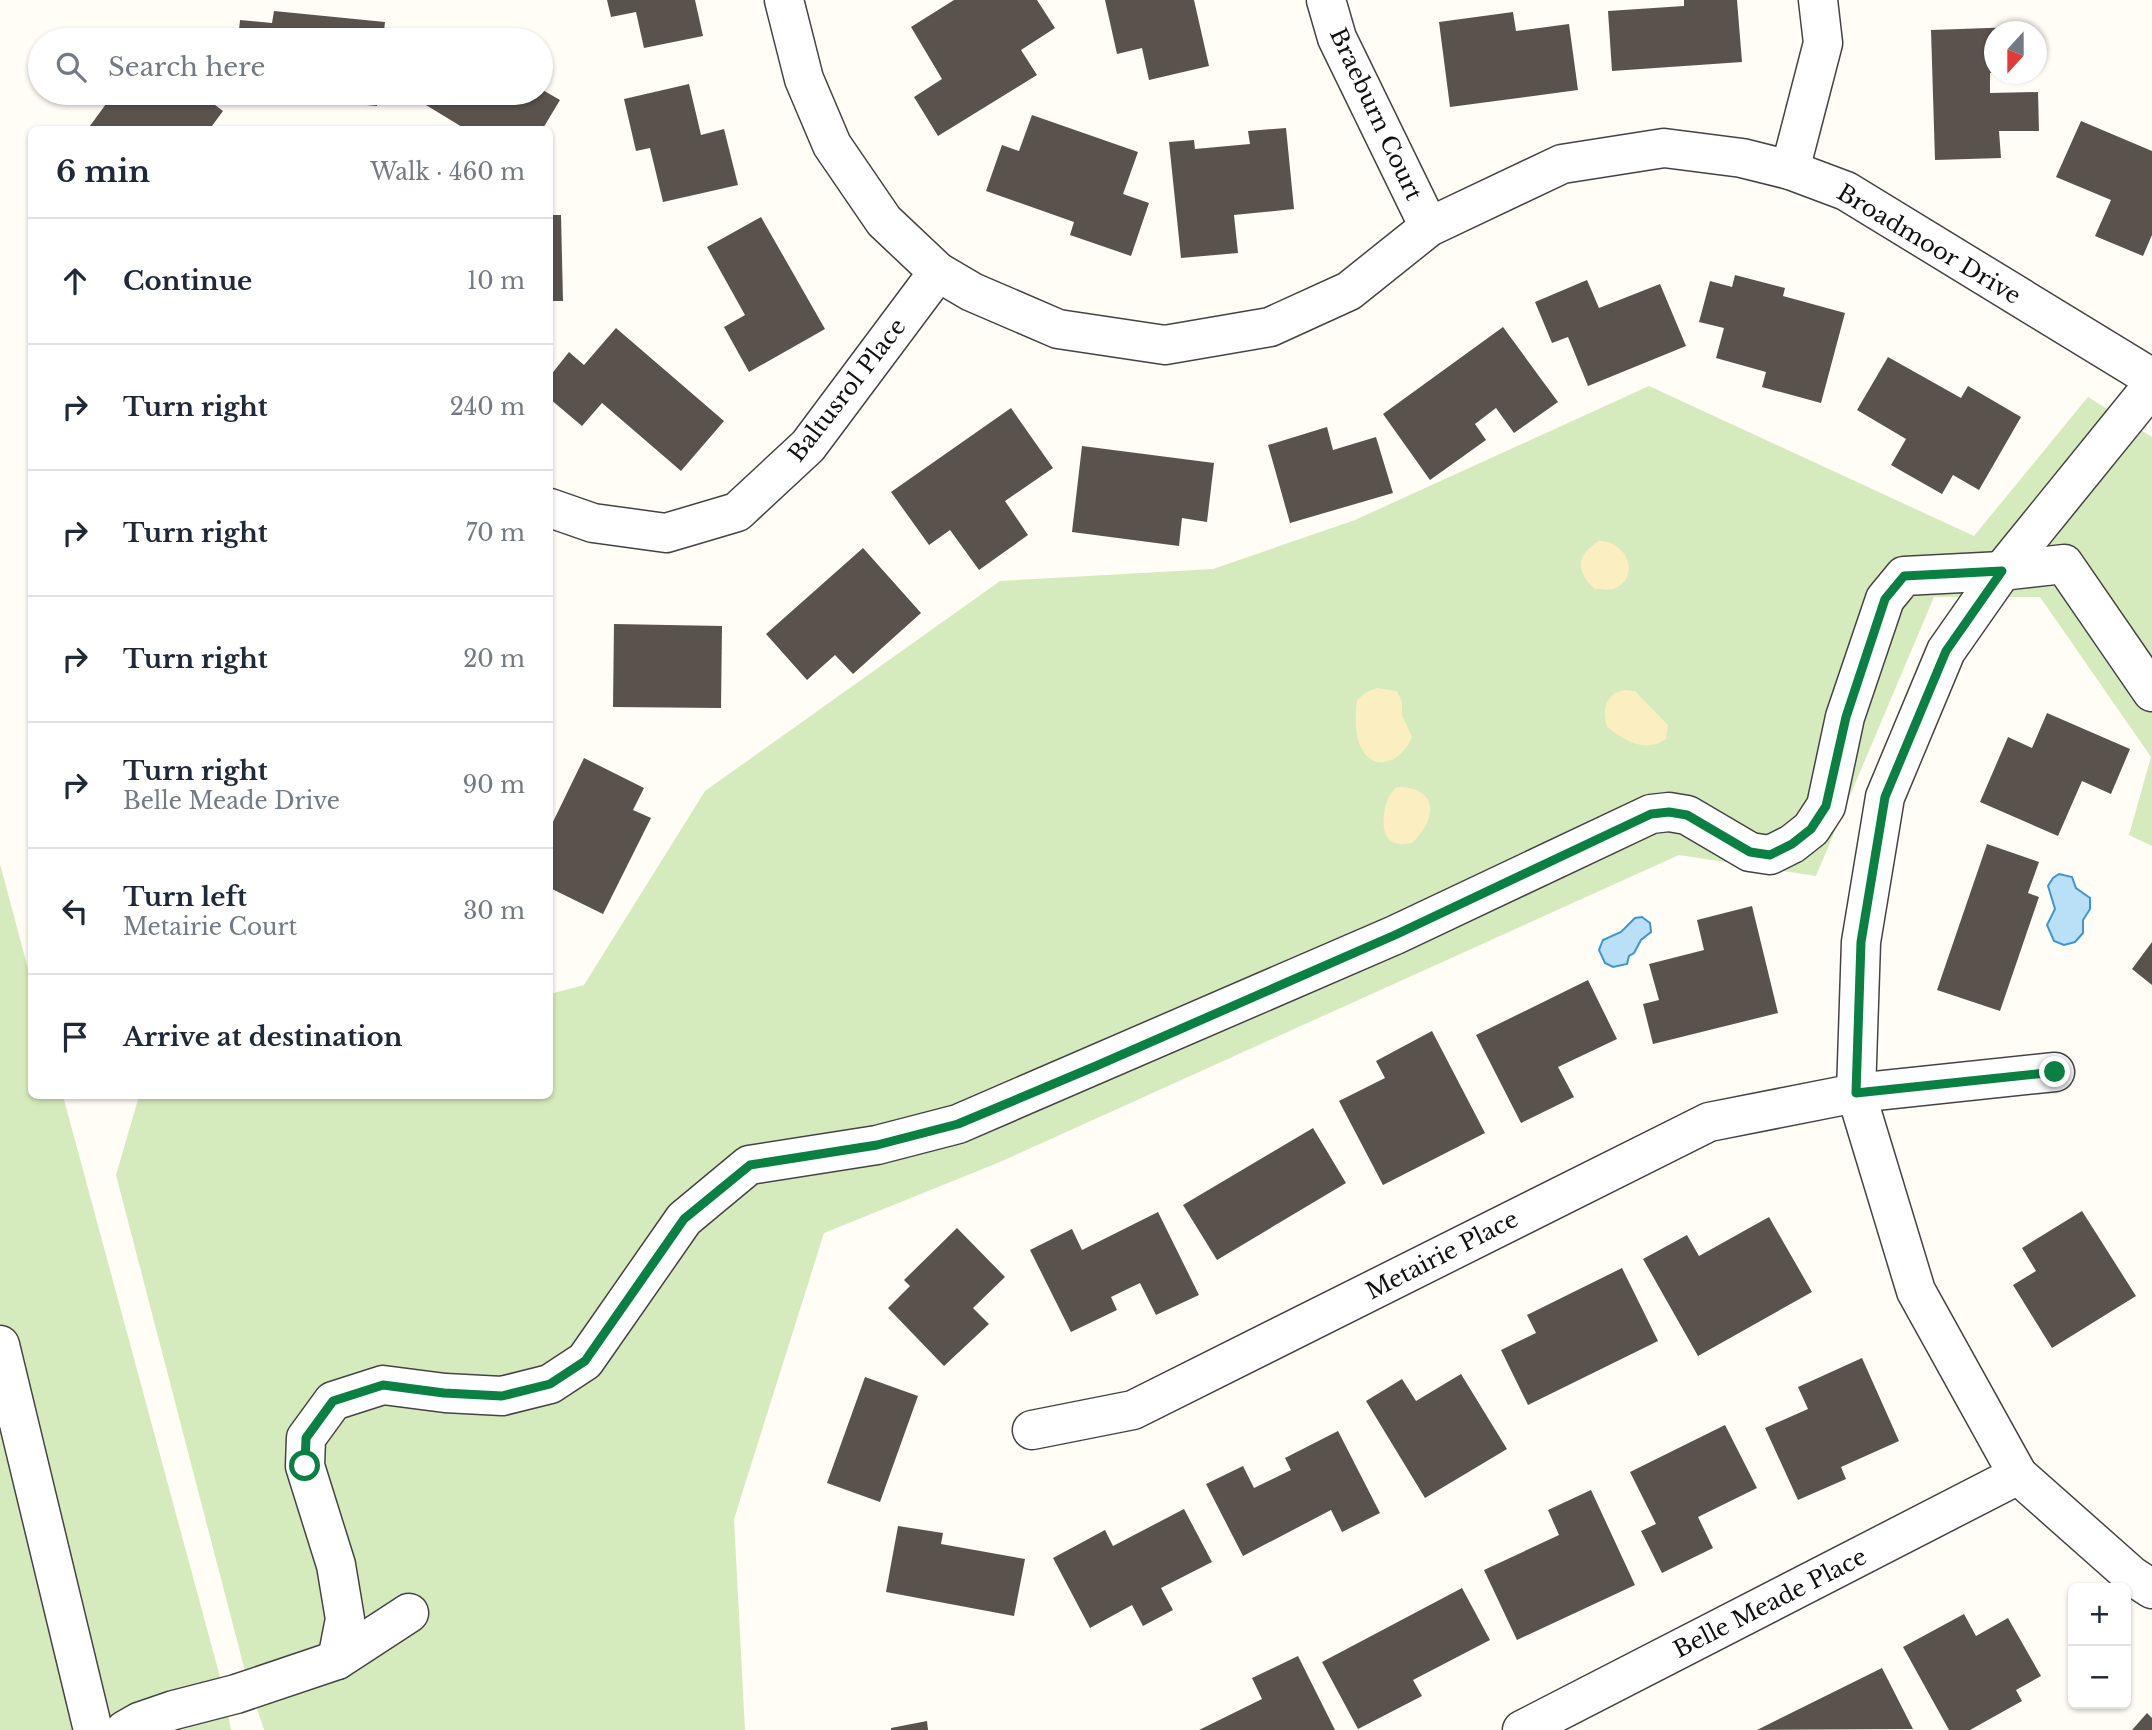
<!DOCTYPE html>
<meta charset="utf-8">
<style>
:root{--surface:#fff;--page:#f2f2f3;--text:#1f2937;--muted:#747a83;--line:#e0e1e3}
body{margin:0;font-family:"Libre Baskerville",serif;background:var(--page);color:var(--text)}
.controls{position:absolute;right:21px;bottom:21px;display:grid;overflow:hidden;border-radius:10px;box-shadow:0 2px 5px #0004}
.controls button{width:63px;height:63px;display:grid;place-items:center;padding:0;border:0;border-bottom:2px solid var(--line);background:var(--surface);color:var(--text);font:35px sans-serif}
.compass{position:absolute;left:1984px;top:21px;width:63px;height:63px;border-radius:50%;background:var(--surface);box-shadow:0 2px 5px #0004;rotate:201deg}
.stop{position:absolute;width:21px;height:21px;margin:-16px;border:5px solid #0b8043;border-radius:50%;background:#fff}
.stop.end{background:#0b8043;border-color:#fff;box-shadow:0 2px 7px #0008}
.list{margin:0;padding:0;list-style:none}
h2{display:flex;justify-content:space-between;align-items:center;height:91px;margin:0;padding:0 28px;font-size:30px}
h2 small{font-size:23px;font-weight:400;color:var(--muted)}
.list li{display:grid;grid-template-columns:46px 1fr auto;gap:21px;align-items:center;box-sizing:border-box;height:126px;padding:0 28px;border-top:2px solid var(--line)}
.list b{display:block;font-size:26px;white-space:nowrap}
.list p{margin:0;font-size:23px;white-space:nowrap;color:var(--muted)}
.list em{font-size:23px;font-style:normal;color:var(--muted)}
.icon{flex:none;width:38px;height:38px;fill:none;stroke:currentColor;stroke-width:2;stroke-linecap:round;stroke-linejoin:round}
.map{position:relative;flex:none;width:2152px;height:1730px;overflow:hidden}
.search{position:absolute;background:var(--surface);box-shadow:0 2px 5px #0004;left:28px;top:28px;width:525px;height:77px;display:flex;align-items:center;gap:18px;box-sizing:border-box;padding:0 24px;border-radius:38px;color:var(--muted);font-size:26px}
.panel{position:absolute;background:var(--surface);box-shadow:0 2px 5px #0004;left:28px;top:126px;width:525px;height:973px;border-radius:10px}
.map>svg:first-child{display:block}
</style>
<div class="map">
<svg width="2152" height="1730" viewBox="0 0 2152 1730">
<rect width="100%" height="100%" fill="#fffdf5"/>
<g fill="#d5ebbd">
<path d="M1649 386 1974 536 2088 397 2152 437V846L2129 835 2151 757 2040 597H1934L1816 876 1679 855 1000 1162 824 1233 734 1519 745 1730H264L246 1675 116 1175 139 1096H550V994L584 985 705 791 1000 581 1213 569 1355 520Z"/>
<path d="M0 864 31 980 32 1096H63L223 1688 231 1730H0Z"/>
</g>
<g fill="#fbeec1">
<path d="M1599 541C1630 541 1641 581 1612 589 1607 590 1600 589 1595 589 1576 571 1575 556 1599 541Z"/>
<path d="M1377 688 1397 691 1402 702V715L1412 737C1406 754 1382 774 1365 754 1354 741 1355 717 1357 700L1365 693Z"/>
<path d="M1624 690 1635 691 1668 725 1666 739C1645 754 1624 740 1607 727 1602 709 1605 694 1624 690Z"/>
<path d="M1397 787C1439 787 1438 819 1412 843 1405 844 1397 846 1390 840 1378 830 1384 795 1397 787Z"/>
</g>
<g fill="#b9e0f7" stroke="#3f96cf" stroke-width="2">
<path d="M2059 874 2072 877 2076 888 2090 898V909L2083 920V933L2075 942 2064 945 2054 941 2047 925 2055 909 2048 886 2053 878Z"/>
<path d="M1642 917 1650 923 1651 932 1641 940 1634 953 1629 956 1627 964 1613 967 1605 963 1599 950 1603 940 1621 932 1635 918Z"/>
</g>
<g fill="#5a524d">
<path d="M607 0H695L703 36 644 48 636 12 611 17Z"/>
<path d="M954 0H1037L1055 28 1021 50 1037 75 938 136 914 97 942 79 911 27Z"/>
<path d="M1105 0H1194L1209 66 1149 80 1142 48 1117 54Z"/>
<path d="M1684 0H1737L1742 62 1612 71 1608 11 1684 6Z"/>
<path d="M274 11 385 22 383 40H238L240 20 272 23Z"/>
<path d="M1513 12 1516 31 1569 24 1578 90 1450 107 1439 22Z"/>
<path d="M2017 27 2018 32H1994V72L1990 73V93L2038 92 2039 131H1999L2001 158 1935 160 1931 30Z"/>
<path d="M689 84 701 135 724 129 738 185 663 202 650 148 636 151 624 99Z"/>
<path d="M541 89 560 100 542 130H467L421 102 427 93H541Z"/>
<path d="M114 93 128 104 137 93H199L223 111 209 130H87Z"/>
<path d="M315 93H378L377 106 315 100Z"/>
<path d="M1032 115 1138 152 1123 194 1149 203 1131 256 1070 235 1074 222 986 191 1002 145 1019 151Z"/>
<path d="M2081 121 2152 151V235L2143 256 2095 236 2111 200 2056 177Z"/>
<path d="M1286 128 1294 209 1234 215 1238 253 1181 258 1169 142 1194 140 1195 149 1250 144 1248 131Z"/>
<path d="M550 215H561L563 301H550Z"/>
<path d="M761 217 825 329 749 372 724 327 745 315 707 247Z"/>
<path d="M1735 275 1785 288 1783 296 1845 313 1821 403 1762 387 1766 372 1716 358 1724 328 1699 322 1710 281 1732 287Z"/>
<path d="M1587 280 1599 308 1660 284 1686 346 1588 386 1568 337 1552 343 1535 302Z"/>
<path d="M1503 327 1558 402 1514 433 1496 408 1475 424 1486 440 1430 480 1383 414Z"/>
<path d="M616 328 724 421 681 471 602 403 582 426 550 399V376L569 352 584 365Z"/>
<path d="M1888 357 1961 398 1968 386 2021 417 1979 490 1953 475 1942 494 1891 465 1906 439 1857 410Z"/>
<path d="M1011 408 1053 468 1005 501 1028 535 979 570 950 530 929 545 891 492Z"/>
<path d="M1327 427 1333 450 1376 437 1393 493 1290 523 1268 445Z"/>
<path d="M1082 446 1214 463 1207 522 1182 518 1179 546 1072 532Z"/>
<path d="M863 548 921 613 853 674 835 655 807 680 766 634Z"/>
<path d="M614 624 722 626 721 708 613 707Z"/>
<path d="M2047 713 2130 749 2111 794 2082 781 2058 836 1980 802 2008 737 2032 748Z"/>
<path d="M584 758 644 788 633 810 651 818 603 914 550 888V828Z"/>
<path d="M1987 844 2039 862 2028 893 2039 897 2000 1011 1937 990Z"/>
<path d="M1752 906 1778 1013 1653 1044 1643 1004 1659 1000 1649 964 1704 950 1697 920Z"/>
<path d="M2152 942V985L2132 969Z"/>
<path d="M1588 980 1617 1039 1558 1067 1574 1097 1521 1123 1476 1035Z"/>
<path d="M1432 1031 1485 1133 1383 1185 1339 1101 1385 1078 1376 1061Z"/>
<path d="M1313 1128 1346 1183 1217 1260 1183 1205Z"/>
<path d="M2082 1211 2136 1296 2052 1348 2013 1285 2036 1271 2022 1248Z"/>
<path d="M1158 1212 1199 1295 1156 1315 1140 1283 1111 1297 1117 1310 1071 1332 1030 1250 1072 1229 1082 1250Z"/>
<path d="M1769 1217 1812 1292 1698 1356 1643 1259 1687 1235 1699 1256Z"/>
<path d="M957 1228 1005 1277 973 1308 989 1324 944 1366 888 1308 910 1286 904 1280Z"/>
<path d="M1622 1268 1658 1341 1528 1405 1501 1350 1536 1333 1527 1315Z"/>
<path d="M1862 1358 1899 1441 1841 1467 1846 1479 1798 1500 1765 1428 1808 1409 1798 1387Z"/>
<path d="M1461 1374 1507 1449 1425 1498 1366 1401 1402 1379 1416 1401Z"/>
<path d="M865 1377 918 1396 880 1502 827 1483Z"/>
<path d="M1725 1425 1757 1488 1698 1517 1713 1548 1662 1573 1641 1531 1656 1524 1630 1472Z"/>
<path d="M1338 1431 1380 1513 1342 1532 1331 1510 1243 1556 1206 1484 1243 1466 1254 1488 1291 1470 1285 1458Z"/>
<path d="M1591 1490 1635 1585 1517 1640 1484 1570 1559 1535 1548 1510Z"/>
<path d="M1184 1509 1212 1562 1161 1588 1173 1610 1143 1626 1132 1605 1090 1628 1053 1558 1105 1530 1113 1546Z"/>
<path d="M898 1526 943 1533 941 1544 1025 1559 1014 1616 886 1592Z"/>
<path d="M1462 1588 1490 1640 1413 1680 1422 1696 1358 1729 1322 1662Z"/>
<path d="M1964 1614 1976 1636 2008 1618 2041 1676 2016 1690 2022 1701 1970 1730H1949L1903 1647Z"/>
<path d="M1298 1656 1335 1730H1199L1262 1699 1252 1678Z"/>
<path d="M1882 1668 1913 1729 1757 1730Z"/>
<path d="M2147 1713 2152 1718V1730H2132Z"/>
<path d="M927 1721 928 1730H891V1728Z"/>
</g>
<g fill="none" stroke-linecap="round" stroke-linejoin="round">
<g stroke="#444" stroke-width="41">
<g id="minor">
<path d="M784 0 804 79 832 145 884 221 938 272 972 292 1058 329 1165 345 1270 327 1349 291 1429 227 1562 164 1664 148 1742 158 1790 170 1846 191 2152 378"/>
<path d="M1326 0 1337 38 1429 227"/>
<path d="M1790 170 1823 43 1818 0"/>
<path d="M2152 386 2002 571 1946 651 1885 797 1861 942 1856 1093 1916 1291 2018 1475 2132 1576 2152 1589"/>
<path d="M550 508 593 523 666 533 737 512 808 446 938 272"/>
<path d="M0 1345 93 1730"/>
<path d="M1032 1430 1133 1410 1709 1122 1856 1093 2055 1072"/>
<path d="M337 1660 345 1619 336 1565 305 1466 306 1438 333 1401 383 1385 445 1393 502 1396 550 1384 585 1361 684 1219 749 1165 877 1145 958 1124 1395 935 1651 814 1669 812 1687 815 1750 852 1770 855 1792 844 1811 829 1826 806 1845 717 1885 599 1904 576 2002 571 2064 564 2152 692"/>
<path d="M125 1730 139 1722 174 1710 236 1694 337 1660 409 1613"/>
<path d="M1522 1730 2018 1475"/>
</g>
</g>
<use href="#minor" stroke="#fff" stroke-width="38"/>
</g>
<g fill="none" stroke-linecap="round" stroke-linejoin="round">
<path stroke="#0b8043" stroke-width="9" d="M305 1466 306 1438 333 1401 383 1385 444 1393 502 1396 550 1384 585 1361 684 1219 750 1165 877 1145 958 1124 1096 1066 1395 935 1651 814 1669 812 1687 815 1750 852 1770 855 1792 844 1811 829 1826 806 1846 717 1885 599 1904 576 2002 571 1946 651 1885 797 1861 942 1856 1093 2055 1072"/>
</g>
<g text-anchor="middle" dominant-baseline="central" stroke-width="7" stroke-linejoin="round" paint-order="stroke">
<g font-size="23" fill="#111" stroke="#fff">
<text transform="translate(1376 114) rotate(65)">Braeburn Court</text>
<text transform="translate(1929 244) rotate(31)">Broadmoor Drive</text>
<text transform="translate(847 390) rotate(-52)">Baltusrol Place</text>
<text transform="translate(1442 1255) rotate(-27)">Metairie Place</text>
<text transform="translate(1770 1603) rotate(-27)">Belle Meade Place</text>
</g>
</g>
</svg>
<div class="controls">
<button>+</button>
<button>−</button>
</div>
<svg class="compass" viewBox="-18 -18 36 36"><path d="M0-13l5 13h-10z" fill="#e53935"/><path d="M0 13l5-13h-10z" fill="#747a83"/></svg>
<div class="stop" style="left:305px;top:1466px"></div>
<div class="stop end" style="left:2055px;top:1072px"></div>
<div class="search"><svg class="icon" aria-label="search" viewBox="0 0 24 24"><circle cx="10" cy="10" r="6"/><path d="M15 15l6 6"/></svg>Search here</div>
<section class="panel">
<h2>6 min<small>Walk · 460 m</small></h2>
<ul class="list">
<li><svg class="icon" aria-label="ahead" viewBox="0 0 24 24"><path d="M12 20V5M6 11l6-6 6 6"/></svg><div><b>Continue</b></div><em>10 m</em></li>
<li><svg class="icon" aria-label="right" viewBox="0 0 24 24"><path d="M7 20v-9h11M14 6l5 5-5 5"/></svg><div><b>Turn right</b></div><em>240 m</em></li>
<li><svg class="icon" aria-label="right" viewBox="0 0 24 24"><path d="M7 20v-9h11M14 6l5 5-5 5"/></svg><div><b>Turn right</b></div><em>70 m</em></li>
<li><svg class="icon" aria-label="right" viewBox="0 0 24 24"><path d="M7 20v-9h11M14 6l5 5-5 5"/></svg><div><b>Turn right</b></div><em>20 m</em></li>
<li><svg class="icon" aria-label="right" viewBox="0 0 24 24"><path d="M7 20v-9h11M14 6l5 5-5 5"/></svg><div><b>Turn right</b><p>Belle Meade Drive</p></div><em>90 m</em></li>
<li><svg class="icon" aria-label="left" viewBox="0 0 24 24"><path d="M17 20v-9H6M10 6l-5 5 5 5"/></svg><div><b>Turn left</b><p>Metairie Court</p></div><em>30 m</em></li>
<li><svg class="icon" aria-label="arrive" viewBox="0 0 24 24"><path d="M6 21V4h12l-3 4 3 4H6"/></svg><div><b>Arrive at destination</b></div></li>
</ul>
</section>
</div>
